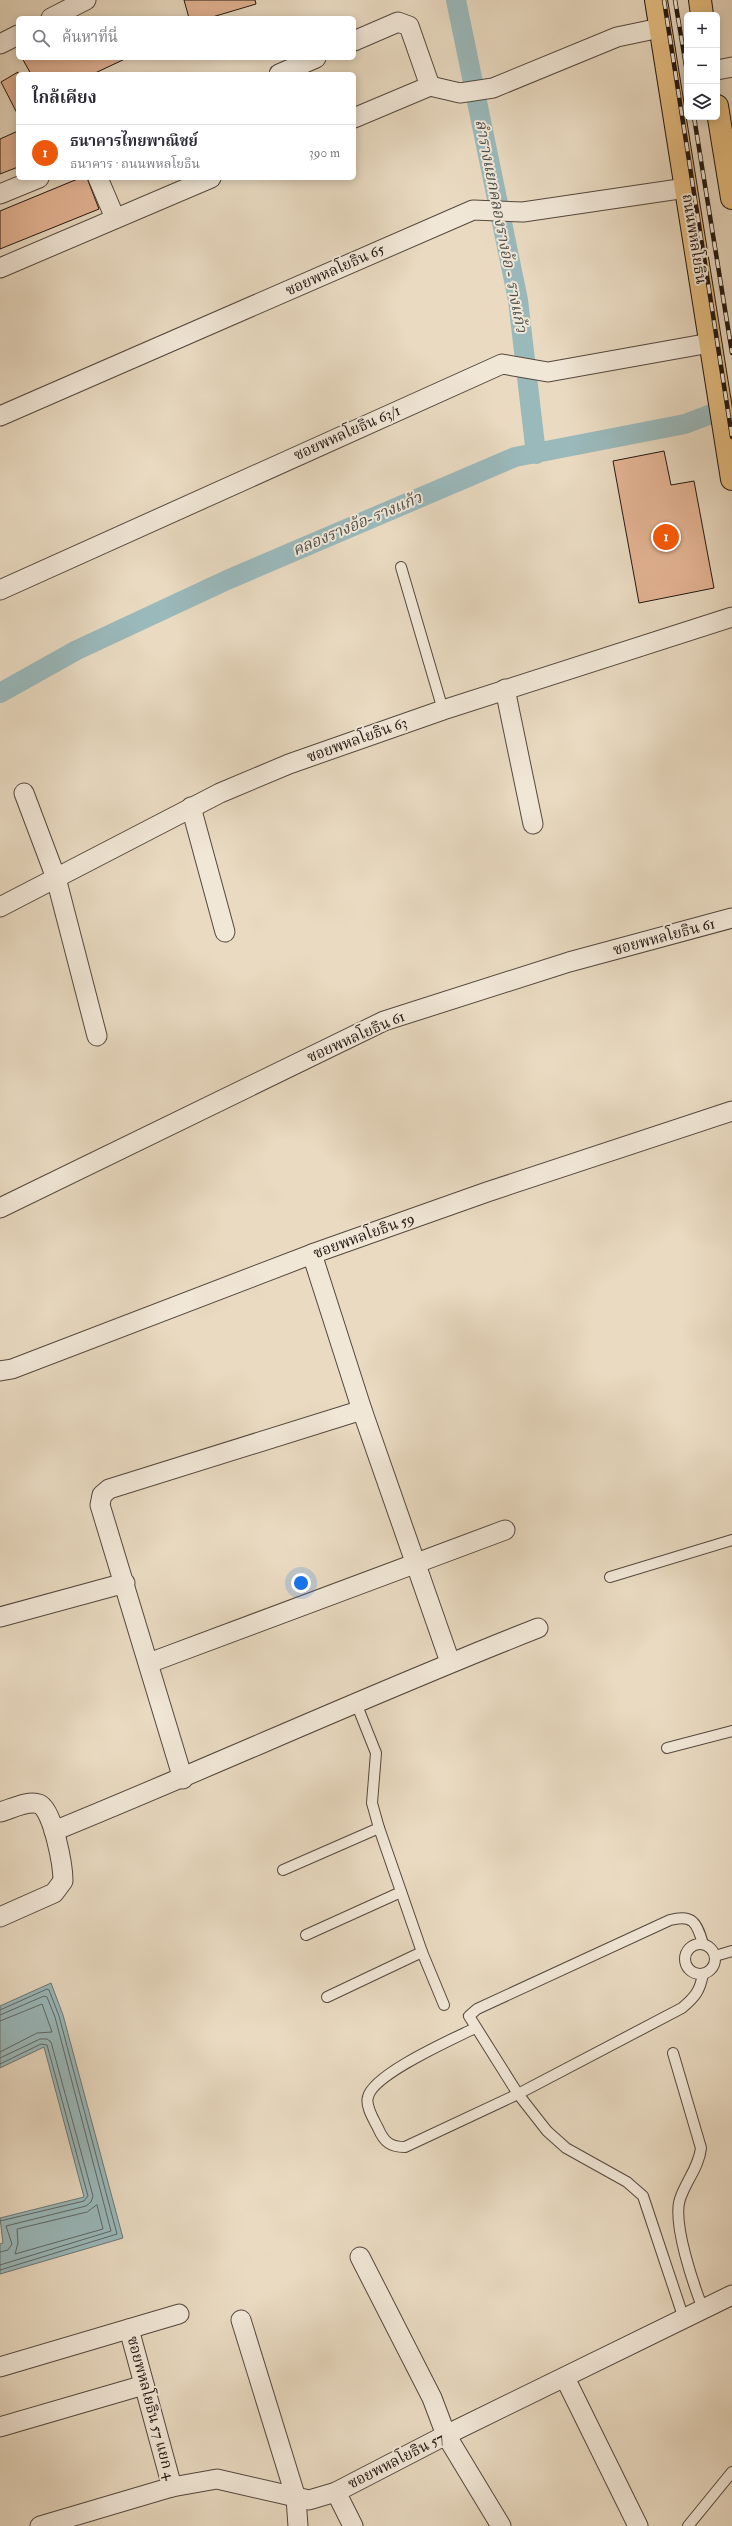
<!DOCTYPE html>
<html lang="th">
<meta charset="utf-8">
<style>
:root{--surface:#fff;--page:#f7f7f7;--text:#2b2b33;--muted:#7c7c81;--line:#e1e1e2;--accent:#ea580c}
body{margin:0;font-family:"IM FELL Double Pica","Noto Serif Thai",serif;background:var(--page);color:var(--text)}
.controls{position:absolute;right:12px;top:12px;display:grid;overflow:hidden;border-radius:6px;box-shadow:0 2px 10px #0003}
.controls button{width:36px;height:36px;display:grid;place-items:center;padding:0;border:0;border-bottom:1px solid var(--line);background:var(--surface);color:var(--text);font:20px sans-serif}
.you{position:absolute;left:301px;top:1583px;width:14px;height:14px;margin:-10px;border:3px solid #fff;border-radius:50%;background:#1a73e8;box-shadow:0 0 0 6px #1a73e833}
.badge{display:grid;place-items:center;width:26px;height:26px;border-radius:50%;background:var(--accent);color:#fff;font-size:13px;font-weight:700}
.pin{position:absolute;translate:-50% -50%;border:2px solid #fff;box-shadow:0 1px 4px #0006}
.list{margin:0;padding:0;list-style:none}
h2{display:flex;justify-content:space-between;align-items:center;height:52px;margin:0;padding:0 16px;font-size:17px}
h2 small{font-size:13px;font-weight:400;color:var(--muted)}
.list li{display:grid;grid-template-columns:26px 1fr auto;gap:12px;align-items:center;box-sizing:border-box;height:56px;padding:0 16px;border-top:1px solid var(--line)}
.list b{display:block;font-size:15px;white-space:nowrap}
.list p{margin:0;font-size:13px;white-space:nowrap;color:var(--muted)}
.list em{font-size:13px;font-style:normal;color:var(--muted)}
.icon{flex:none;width:22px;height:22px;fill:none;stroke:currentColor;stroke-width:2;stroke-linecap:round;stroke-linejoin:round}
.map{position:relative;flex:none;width:732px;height:2526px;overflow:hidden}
.search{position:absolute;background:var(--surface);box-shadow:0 2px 10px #0003;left:16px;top:16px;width:340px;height:44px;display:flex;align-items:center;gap:10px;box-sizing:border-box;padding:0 14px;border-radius:6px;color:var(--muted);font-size:15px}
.panel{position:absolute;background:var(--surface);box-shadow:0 2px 10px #0003;left:16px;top:72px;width:340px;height:108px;border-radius:6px}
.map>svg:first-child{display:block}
</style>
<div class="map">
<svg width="732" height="2526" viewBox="0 0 732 2526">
<rect width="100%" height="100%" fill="#e9dac1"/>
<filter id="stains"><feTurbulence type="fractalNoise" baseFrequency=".005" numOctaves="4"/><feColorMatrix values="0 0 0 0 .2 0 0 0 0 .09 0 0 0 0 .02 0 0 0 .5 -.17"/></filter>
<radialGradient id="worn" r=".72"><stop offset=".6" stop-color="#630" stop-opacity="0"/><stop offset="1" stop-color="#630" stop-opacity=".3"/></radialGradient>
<path fill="#9ab9bb" stroke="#6a7877" d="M51 1983 63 2015 123 2238 0 2274V2244L3 2243 0 2218 84 2197 44 2047 0 2068V2006Z"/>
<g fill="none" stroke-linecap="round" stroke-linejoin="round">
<g stroke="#5e6866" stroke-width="1">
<path d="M0 2010 47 1989 49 1990 59 2016 117 2234 0 2270"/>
<path d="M0 2015 44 1996 47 1997 55 2017 111 2231 0 2265"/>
<path d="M0 2021 42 2004 52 2032 37 2033 0 2052"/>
<path d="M0 2058 40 2039H47L51 2042 93 2196 91 2202 86 2206 6 2226 12 2244 8 2250 0 2252"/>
<path d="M0 2064 41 2044 47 2045 88 2196 84 2201 0 2221"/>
<path d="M97 2205 103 2229 15 2254 18 2243 17 2229 87 2212Z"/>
</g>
<g stroke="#9ab9bb" stroke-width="20">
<path d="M456 0 518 300 536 454"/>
<path d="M0 693 77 650 227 580 515 457 685 424 732 406"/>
</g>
</g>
<g fill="#e4b494" stroke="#221712">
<path d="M184 0H255L256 4 209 18H189Z"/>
<path d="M22 58H127L93 74H31Z"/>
<path d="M18 72V115L1 82Z"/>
<path d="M18 131V167L0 174V139Z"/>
<path d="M80 178H87L99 209 0 249V211Z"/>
<path d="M664 451 671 485 694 481 714 588 639 603 613 461Z"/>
</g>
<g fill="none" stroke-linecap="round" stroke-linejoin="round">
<g stroke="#54483e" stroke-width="12">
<g id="service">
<path d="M401 567 443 710"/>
<path d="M610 1577 732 1540"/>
<path d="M356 1703 376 1753 372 1803 379 1828 422 1952 444 2005"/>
<path d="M667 1748 732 1731"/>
<path d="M283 1870 379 1828"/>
<path d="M306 1935 401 1892"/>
<circle cx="700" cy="1959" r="15"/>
<path d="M715 1956 732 1951"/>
<path d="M327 1997 422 1952"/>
<path d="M475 2028C453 2039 373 2074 368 2097 365 2106 374 2120 378 2128 384 2142 390 2147 405 2147L518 2094 682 2008C695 1997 700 1991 703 1974"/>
<path d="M673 2053 701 2148C699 2167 686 2181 680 2199 672 2223 694 2286 703 2309"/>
<path d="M684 2319 643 2196 627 2182 566 2148 547 2131 518 2094 469 2016 477 2009 670 1920C693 1914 697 1923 703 1944"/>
<path d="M688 2526 732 2472"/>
</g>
</g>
<g stroke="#54483e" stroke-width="21">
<g id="minor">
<path d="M51 18 86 0"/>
<path d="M354 41 398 22 409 26 430 86"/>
<path d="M0 44 18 35"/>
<path d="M717 70 732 67"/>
<path d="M279 74 316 58"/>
<path d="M354 118 430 86 460 93 493 88 617 37 660 28"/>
<path d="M98 178 115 218"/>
<path d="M0 194 39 178"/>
<path d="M0 268 211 178"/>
<path d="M0 416 473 210 523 212 686 188"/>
<path d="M0 590 502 364 548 372 710 343"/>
<path d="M505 689 533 824"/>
<path d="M24 793 56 878 97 1036"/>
<path d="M191 807 225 932"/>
<path d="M0 907 220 793 289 764 443 710 732 617"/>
<path d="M0 1208 384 1021 569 962 732 918"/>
<path d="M312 1254 362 1410 450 1662"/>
<path d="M0 1371 12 1369 312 1254 487 1192 732 1111"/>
<path d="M0 1617 125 1583"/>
<path d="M149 1663 505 1530"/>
<path d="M183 1779 100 1505 102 1495 109 1489 362 1410"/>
<path d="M0 1812C11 1809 28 1800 39 1804 53 1809 63 1866 63 1881L54 1893 0 1917"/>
<path d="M54 1831C216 1765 375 1692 538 1628"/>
<path d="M360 2257 432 2398 446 2435 501 2526"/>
<path d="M241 2320 296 2498 298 2526"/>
<path d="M129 2329 172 2487"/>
<path d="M0 2367 179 2314"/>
<path d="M565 2378 638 2526"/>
<path d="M0 2427 144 2385"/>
<path d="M336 2492 353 2526"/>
<path d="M40 2526 172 2487 217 2479 309 2500 336 2492 446 2435 732 2295"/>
</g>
</g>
<g stroke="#221712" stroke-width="24">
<g id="primary">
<path d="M656 0 732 479"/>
<path d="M700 0 702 15"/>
<path d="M717 106 732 198"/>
</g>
</g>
<use href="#service" stroke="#f1e7d7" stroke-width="10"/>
<use href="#minor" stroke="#f1e7d7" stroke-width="19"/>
<use href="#primary" stroke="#e4bd80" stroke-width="22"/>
<g stroke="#221712" stroke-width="4.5">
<g id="rail">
<path d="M664 0 732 437"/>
<path d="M675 0 687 72"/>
<path d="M694 117 732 353"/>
</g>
</g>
<use href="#rail" stroke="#f1e7d7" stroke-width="3" stroke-dasharray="9" stroke-linecap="butt"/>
</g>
<g text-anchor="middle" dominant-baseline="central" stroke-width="4" stroke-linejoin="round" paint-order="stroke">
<g font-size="15" fill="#221712" stroke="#f1e7d7">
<text transform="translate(694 239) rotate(81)">ถนนพหลโยธิน</text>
<text transform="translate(335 270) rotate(-24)">ซอยพหลโยธิน 65</text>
<text transform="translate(347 433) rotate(-24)">ซอยพหลโยธิน 63/1</text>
<text transform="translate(357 740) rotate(-20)">ซอยพหลโยธิน 63</text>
<text transform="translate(664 937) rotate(-15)">ซอยพหลโยธิน 61</text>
<text transform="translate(356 1037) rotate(-24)">ซอยพหลโยธิน 61</text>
<text transform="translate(364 1236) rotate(-20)">ซอยพหลโยธิน 59</text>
<text transform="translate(151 2408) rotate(75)">ซอยพหลโยธิน 57 แยก 4</text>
<text transform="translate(396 2461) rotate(-27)">ซอยพหลโยธิน 57</text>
</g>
<g font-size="16" font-style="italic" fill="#4c504d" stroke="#f1e7d7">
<text transform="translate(501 226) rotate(79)">ลำรางแยกคลองรางอ้อ - รางแก้ว</text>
<text transform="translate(357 524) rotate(-23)">คลองรางอ้อ-รางแก้ว</text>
</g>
</g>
<rect width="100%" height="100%" filter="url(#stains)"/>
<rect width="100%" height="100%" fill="url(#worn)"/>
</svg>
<div class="controls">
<button>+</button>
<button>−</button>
<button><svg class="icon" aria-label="layers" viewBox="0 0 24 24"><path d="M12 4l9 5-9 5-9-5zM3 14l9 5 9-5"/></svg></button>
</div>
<div class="you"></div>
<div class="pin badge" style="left:666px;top:537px">1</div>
<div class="search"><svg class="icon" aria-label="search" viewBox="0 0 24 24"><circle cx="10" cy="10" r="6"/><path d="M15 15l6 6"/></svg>ค้นหาที่นี่</div>
<section class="panel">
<h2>ใกล้เคียง<small></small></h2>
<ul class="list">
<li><span class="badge">1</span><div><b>ธนาคารไทยพาณิชย์</b><p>ธนาคาร · ถนนพหลโยธิน</p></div><em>390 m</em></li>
</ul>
</section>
</div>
